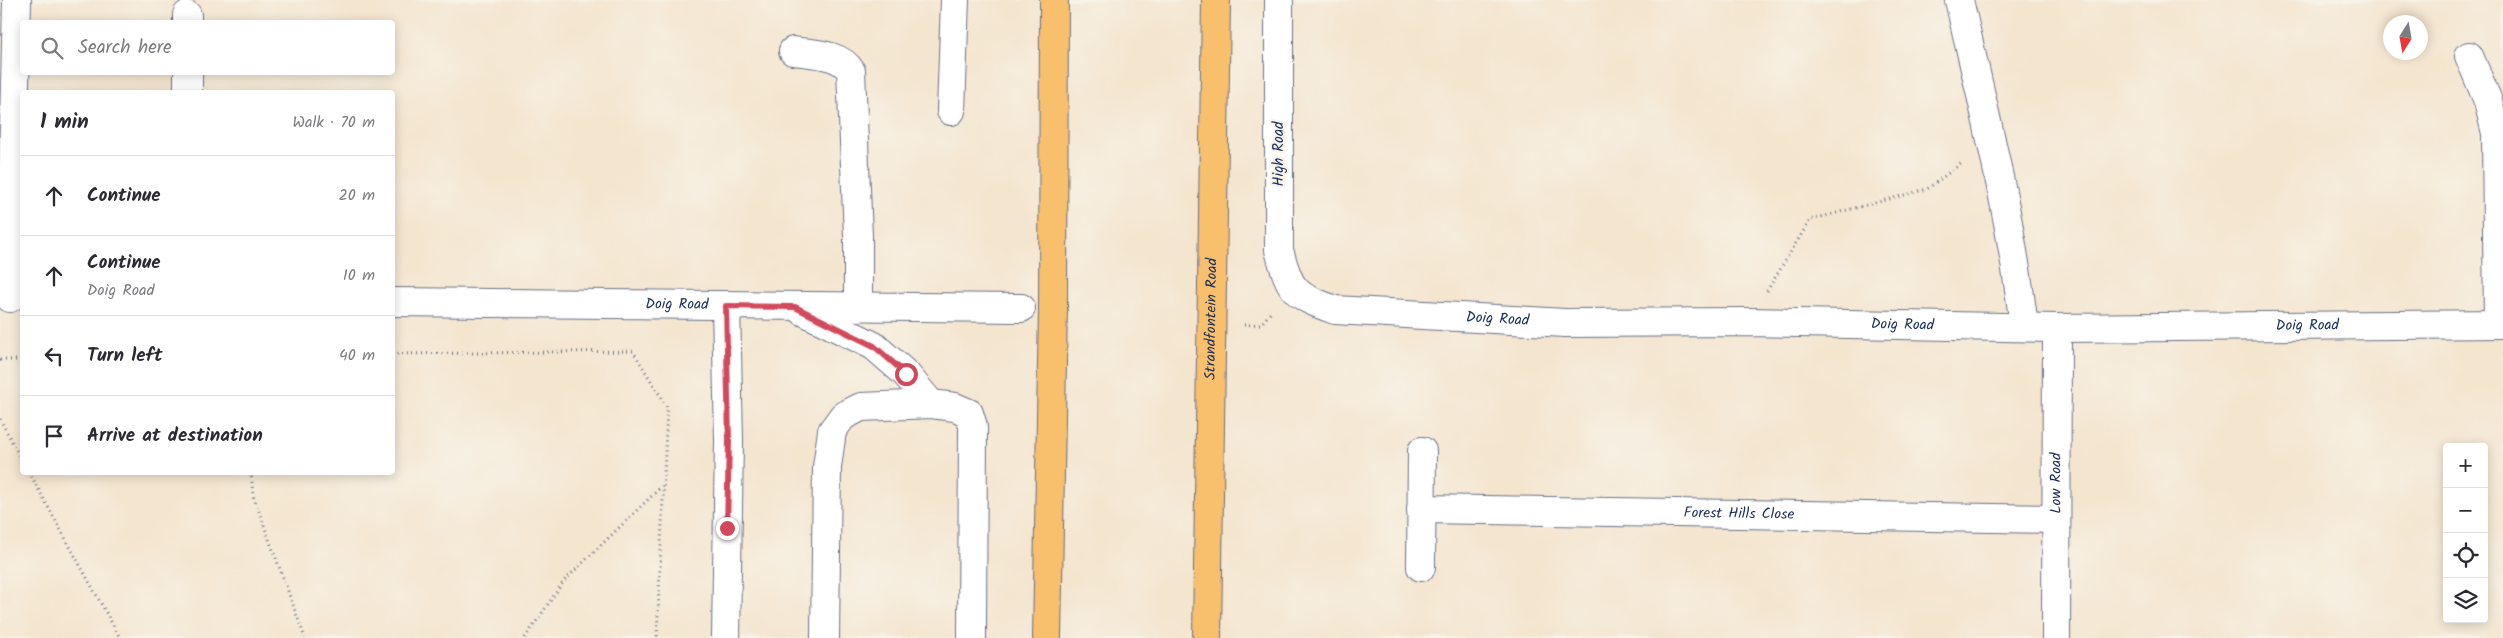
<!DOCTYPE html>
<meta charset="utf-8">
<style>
:root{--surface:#fff;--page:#f7f7f7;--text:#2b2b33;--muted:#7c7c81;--line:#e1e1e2}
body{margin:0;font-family:Kalam,sans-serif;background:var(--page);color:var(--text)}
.controls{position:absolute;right:15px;bottom:15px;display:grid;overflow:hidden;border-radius:5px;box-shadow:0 2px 12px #0003}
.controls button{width:45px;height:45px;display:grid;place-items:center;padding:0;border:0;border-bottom:1px solid var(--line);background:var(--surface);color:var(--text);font:25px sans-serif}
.compass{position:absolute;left:2383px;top:15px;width:45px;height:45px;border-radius:50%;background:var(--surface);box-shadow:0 2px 12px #0003;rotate:191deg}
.stop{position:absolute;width:15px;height:15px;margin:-11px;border:4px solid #d1495b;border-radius:50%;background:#fff}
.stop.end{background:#d1495b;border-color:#fff;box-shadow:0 1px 5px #0008}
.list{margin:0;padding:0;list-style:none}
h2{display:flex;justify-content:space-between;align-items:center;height:65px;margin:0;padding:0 20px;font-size:21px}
h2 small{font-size:16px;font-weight:400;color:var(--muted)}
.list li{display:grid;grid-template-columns:32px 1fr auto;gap:15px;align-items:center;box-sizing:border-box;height:80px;padding:0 20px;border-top:1px solid var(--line)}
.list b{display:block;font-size:19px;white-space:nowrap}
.list p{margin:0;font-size:16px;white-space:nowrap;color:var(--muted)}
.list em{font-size:16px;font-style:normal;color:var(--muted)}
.icon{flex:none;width:28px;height:28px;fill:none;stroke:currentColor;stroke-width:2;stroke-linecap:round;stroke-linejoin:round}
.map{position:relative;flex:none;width:2503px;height:638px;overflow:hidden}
.search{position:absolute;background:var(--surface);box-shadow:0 2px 12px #0003;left:20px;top:20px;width:375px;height:55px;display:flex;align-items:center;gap:12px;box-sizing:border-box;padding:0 18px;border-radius:5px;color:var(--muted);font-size:19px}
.panel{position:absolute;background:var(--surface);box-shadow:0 2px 12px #0003;left:20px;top:90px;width:375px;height:385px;border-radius:5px}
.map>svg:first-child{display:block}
</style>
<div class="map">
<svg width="2503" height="638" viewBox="0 0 2503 638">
<rect width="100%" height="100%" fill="#f7f3e8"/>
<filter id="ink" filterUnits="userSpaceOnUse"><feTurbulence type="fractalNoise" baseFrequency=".02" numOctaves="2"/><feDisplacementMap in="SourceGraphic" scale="10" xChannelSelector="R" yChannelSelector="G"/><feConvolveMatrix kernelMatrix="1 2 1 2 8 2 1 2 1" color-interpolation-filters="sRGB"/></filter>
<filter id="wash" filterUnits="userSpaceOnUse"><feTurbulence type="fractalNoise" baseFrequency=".0096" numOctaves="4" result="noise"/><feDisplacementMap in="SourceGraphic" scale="20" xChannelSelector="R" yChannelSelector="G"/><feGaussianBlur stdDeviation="1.12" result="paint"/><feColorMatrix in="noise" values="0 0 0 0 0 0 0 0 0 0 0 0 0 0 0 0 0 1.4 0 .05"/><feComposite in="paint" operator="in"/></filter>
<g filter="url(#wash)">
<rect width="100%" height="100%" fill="#f4e5cf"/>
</g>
<g filter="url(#ink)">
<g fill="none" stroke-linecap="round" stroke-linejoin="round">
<g stroke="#676f86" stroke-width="30">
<g id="minor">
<path id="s1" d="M1279 0V250C1291 293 1294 295 1335 310L1565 323 1748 322 2057 328 2503 324"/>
<path d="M1959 0C1984 109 2011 216 2024 327"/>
<path d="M187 15V22"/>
<path d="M793 51C812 54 840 53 851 71L858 236V307"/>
<path d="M2469 56 2488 101 2496 133 2498 324"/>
<path d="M188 72V92"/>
<path d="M951 111 955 0"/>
<path d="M10 298 17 0"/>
<path id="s2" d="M392 302 1021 308"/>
<path d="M803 311 874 346 906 374 931 404"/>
<path id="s3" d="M1421 509 2056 519"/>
<path d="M1421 567 1422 451"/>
<path d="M726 638 729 441 726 305"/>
<path d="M825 638 827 467 832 431 843 416 861 407 931 404 955 407 969 413 973 426 972 638"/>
<path id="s4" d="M2056 638 2057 328"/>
</g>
</g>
<g stroke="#676f86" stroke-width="30">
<g id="major">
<path d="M1047 638 1053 308 1054 0"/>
<path id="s5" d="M1207 638 1216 0"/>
</g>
</g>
<g stroke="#676f86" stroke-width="3" stroke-dasharray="1 4" stroke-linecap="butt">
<path d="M1767 291 1810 220 1927 189 1963 162"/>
<path d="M1244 325 1261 324 1272 311"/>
<path d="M392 354 633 351 667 407 657 638"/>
<path d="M0 360H22"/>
<path d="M0 419 22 461"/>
<path d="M29 472 120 638"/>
<path d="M251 472 253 495 305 638"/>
<path d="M525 638 564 581 662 486"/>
</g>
<use href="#minor" stroke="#fff" stroke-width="28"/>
<use href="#major" stroke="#f8bf6c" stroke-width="28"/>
</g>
</g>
<g fill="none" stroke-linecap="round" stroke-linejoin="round" filter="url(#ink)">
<path stroke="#d1495b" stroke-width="6" d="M727 528 729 441 726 306 795 307 874 346 906 374"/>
</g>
<g text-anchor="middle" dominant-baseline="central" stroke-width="4.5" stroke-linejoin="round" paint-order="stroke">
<g font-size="15" fill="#1b2f5e" stroke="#f7f3e8">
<text transform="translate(1279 154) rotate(-90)">High Road</text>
<text stroke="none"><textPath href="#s2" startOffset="285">Doig Road</textPath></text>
<text stroke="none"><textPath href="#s5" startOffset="319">Strandfontein Road</textPath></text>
<text stroke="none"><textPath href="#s1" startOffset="501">Doig Road</textPath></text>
<text stroke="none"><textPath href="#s1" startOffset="906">Doig Road</textPath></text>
<text stroke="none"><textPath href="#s1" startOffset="1311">Doig Road</textPath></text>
<text stroke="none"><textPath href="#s4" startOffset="155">Low Road</textPath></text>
<text stroke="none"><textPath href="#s3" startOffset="318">Forest Hills Close</textPath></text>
</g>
</g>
</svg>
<div class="controls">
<button>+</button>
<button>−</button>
<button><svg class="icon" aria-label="locate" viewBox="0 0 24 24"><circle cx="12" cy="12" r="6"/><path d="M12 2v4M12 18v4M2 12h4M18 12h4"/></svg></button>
<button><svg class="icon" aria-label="layers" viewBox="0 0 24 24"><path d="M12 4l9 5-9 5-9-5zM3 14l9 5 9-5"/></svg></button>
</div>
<svg class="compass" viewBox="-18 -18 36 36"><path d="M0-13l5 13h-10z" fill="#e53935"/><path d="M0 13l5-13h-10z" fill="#7c7c81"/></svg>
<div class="stop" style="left:906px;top:374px"></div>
<div class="stop end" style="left:727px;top:528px"></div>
<div class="search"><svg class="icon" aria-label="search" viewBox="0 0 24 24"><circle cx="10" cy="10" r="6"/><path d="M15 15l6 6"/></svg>Search here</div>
<section class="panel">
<h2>1 min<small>Walk · 70 m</small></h2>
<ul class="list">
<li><svg class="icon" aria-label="ahead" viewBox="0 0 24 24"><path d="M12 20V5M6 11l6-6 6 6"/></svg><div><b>Continue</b></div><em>20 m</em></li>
<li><svg class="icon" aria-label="ahead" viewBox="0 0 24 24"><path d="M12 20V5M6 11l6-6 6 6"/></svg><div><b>Continue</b><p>Doig Road</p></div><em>10 m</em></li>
<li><svg class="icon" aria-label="left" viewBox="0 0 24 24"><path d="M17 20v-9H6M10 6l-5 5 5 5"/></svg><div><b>Turn left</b></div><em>40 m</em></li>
<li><svg class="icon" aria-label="arrive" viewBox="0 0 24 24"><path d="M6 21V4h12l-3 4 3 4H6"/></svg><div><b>Arrive at destination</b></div></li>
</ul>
</section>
</div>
